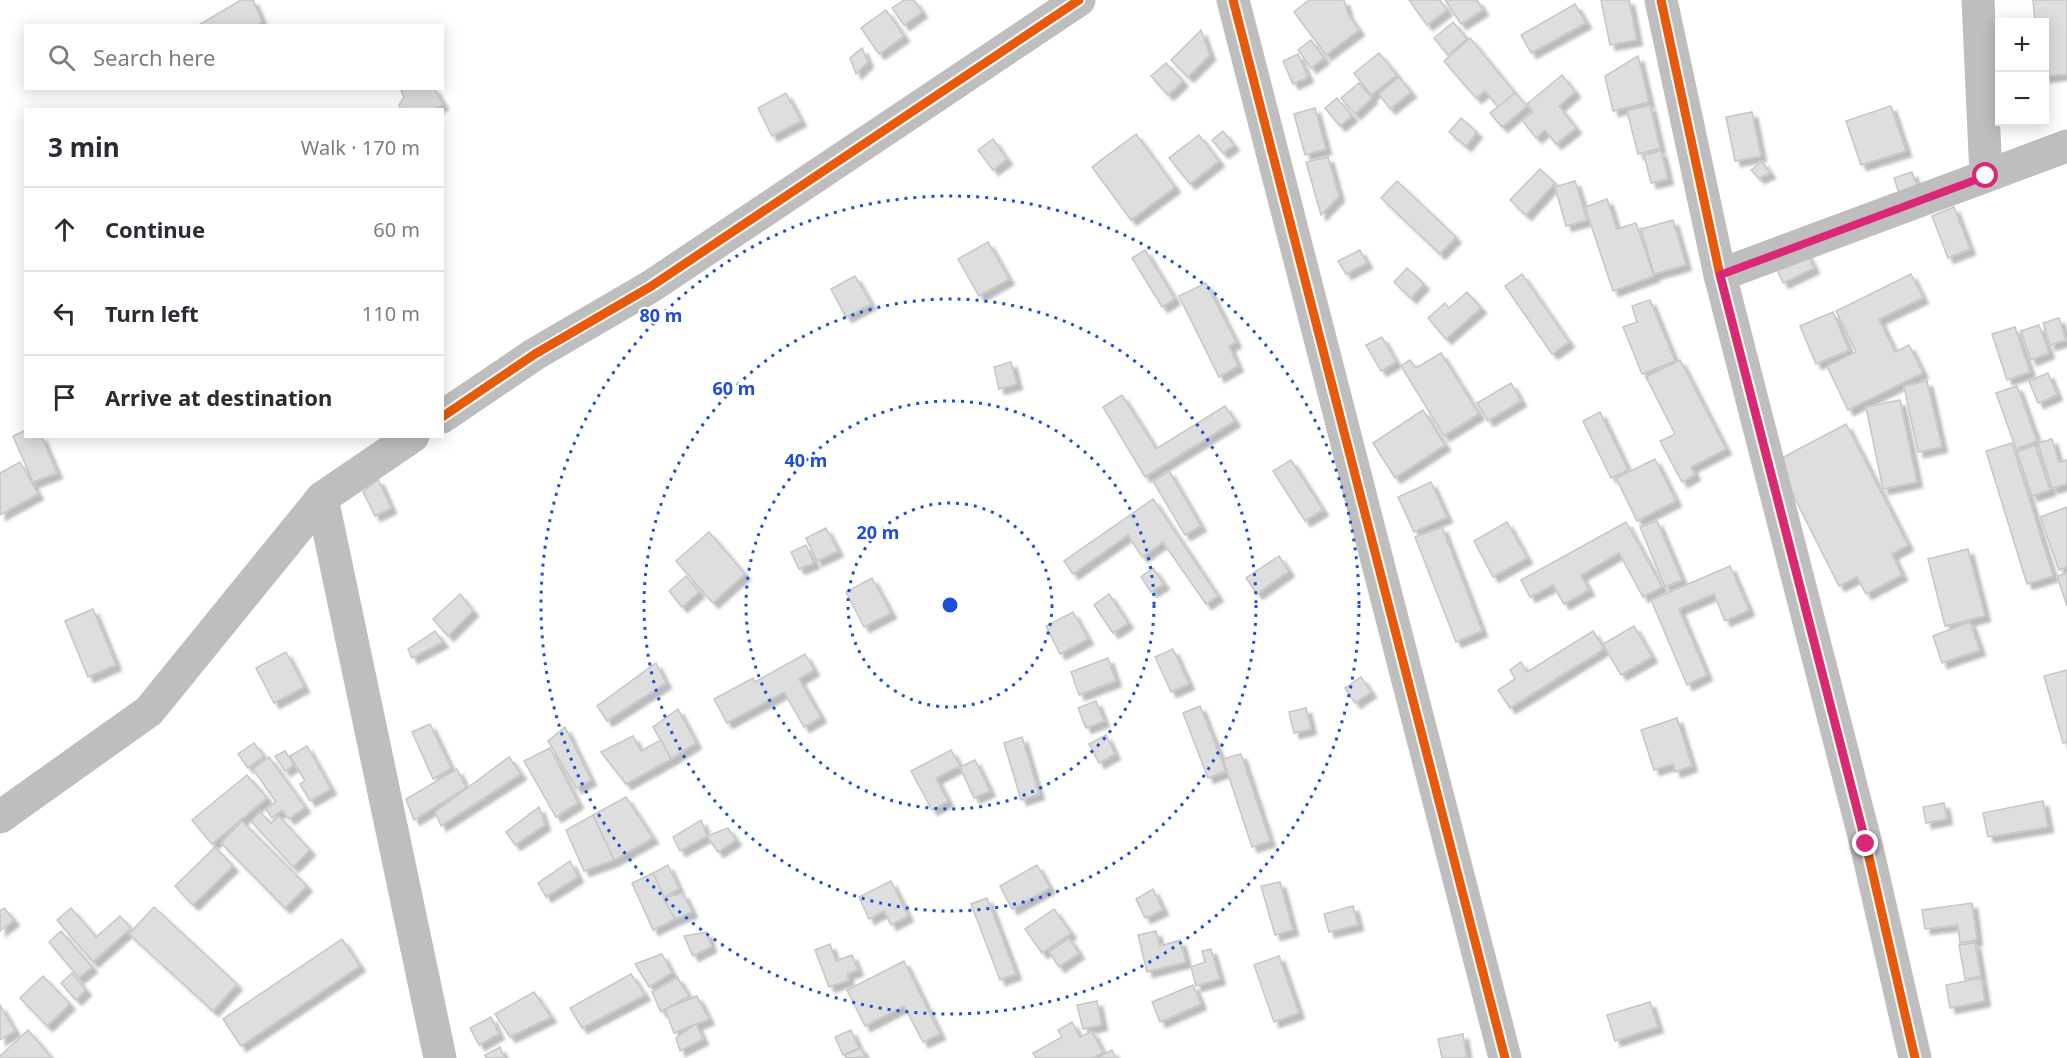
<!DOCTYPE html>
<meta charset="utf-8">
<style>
:root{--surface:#fff;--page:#f7f7f7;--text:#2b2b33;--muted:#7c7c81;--line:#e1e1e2}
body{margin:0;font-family:"Noto Sans",sans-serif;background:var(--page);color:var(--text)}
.controls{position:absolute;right:18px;top:18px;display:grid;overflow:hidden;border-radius:0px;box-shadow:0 3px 15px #0003}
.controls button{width:54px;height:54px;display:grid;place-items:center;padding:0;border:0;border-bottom:2px solid var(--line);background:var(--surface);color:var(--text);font:30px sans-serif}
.stop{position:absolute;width:18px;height:18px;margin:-14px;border:4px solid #db2777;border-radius:50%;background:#fff}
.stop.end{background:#db2777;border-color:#fff;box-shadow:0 2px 6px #0008}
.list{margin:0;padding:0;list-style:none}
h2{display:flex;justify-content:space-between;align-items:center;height:78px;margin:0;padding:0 24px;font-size:26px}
h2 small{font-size:20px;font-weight:400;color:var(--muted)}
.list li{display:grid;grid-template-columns:39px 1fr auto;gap:18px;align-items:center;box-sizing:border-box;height:84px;padding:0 24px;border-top:2px solid var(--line)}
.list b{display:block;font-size:22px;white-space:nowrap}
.list em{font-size:20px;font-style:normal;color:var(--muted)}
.icon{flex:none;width:33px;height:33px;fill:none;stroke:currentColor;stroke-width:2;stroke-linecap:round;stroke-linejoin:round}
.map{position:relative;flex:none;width:2067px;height:1058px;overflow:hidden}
.search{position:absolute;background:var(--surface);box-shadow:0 3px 15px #0003;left:24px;top:24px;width:420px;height:66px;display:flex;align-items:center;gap:15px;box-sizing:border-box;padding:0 21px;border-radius:0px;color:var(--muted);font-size:22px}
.panel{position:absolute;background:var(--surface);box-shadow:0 3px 15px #0003;left:24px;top:108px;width:420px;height:330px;border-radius:0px}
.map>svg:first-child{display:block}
</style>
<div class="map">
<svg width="2067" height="1058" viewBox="0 0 2067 1058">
<defs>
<filter id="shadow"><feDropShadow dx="5.5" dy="5.5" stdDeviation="1.5" flood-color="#0004"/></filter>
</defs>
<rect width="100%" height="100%" fill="#fff"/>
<g fill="#dedede" stroke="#c6c6c6" stroke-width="1.5" filter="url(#shadow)">
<path d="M241 0H253L262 22 256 26H197Z"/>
<path d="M904 0H914L922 12 904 25 892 8Z"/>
<path d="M1309 0H1344L1348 14 1359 30 1326 55 1294 12Z"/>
<path d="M1409 0H1440L1447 10 1427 25Z"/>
<path d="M1445 0H1477L1483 10 1461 24Z"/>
<path d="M1601 0H1629L1637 40 1610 45Z"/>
<path d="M2033 0H2067V74L2044 77V22H2035Z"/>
<path d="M1575 4 1586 23 1531 53 1521 35Z"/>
<path d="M886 10 904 36 879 54 861 28Z"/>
<path d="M1453 22 1467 39 1448 55 1434 38Z"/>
<path d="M1201 30 1210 55 1188 77 1171 60Z"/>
<path d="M1470 38 1515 93 1498 107 1485 91 1476 98 1444 61Z"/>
<path d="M1311 40 1324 58 1311 68 1298 50Z"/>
<path d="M862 48 868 62 856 74 850 58Z"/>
<path d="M1379 53 1397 75 1371 95 1354 73Z"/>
<path d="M1298 54 1308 77 1293 84 1283 61Z"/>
<path d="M1638 56 1649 102 1613 111 1605 76Z"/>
<path d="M1166 63 1183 81 1168 95 1151 76Z"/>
<path d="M1562 75 1575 92 1559 106 1576 128 1556 144 1545 130 1536 138 1522 120 1533 112 1527 104Z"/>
<path d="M1399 77 1411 92 1390 109 1379 94Z"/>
<path d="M1359 83 1372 98 1355 114 1341 98Z"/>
<path d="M400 88H434L443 104 434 110H401L399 105 404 97Z"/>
<path d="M786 93 801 121 772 136 758 108Z"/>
<path d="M1515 93 1527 106 1502 127 1490 113Z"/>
<path d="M1337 98 1352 116 1340 126 1325 108Z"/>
<path d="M1650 105 1660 148 1638 154 1627 111Z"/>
<path d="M1891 106 1906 151 1861 165 1846 121Z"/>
<path d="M1315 108 1326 149 1305 155 1294 114Z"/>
<path d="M1752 112 1761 156 1735 161 1726 117Z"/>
<path d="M1461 118 1477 132 1466 146 1449 132Z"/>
<path d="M1223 131 1234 145 1223 153 1212 140Z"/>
<path d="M1136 134 1175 187 1131 220 1092 167Z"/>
<path d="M1199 135 1219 161 1190 184 1169 158Z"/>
<path d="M993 139 1007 159 993 170 978 150Z"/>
<path d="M1661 151 1668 179 1651 183 1644 155Z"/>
<path d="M1328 157 1339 196 1321 215 1306 162Z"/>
<path d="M1762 161 1770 173 1759 178 1751 170Z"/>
<path d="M1540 169 1555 183 1526 215 1510 200Z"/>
<path d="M1912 172 1920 193 1901 199 1894 178Z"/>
<path d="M1397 181 1456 237 1440 254 1381 198Z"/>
<path d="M1575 181 1587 220 1566 226 1555 187Z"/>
<path d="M1607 199 1617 229 1636 223 1654 276 1613 291 1585 207Z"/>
<path d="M1954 207 1970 249 1948 258 1932 216Z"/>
<path d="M1673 220 1686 265 1654 274 1641 229Z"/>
<path d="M988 242 1009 279 979 296 958 259Z"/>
<path d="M1145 250 1175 299 1162 307 1132 258Z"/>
<path d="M1360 250 1367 263 1346 274 1338 261Z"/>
<path d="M1806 252 1814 268 1783 283 1776 267Z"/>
<path d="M1407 268 1424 284 1411 298 1394 282Z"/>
<path d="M1522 274 1569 342 1552 354 1505 286Z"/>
<path d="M1911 274 1923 298 1879 319 1895 352 1909 345 1923 373 1848 410 1827 366 1856 352 1836 311Z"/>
<path d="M855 276 871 304 846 317 831 289Z"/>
<path d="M1206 283 1236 342 1229 346 1238 366 1219 377 1179 296Z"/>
<path d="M1467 292 1481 308 1446 339 1428 318 1445 303 1449 308Z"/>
<path d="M1650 300 1675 361 1642 374 1623 327 1637 322 1632 306Z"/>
<path d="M1833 312 1849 350 1816 364 1800 326Z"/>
<path d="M2059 318 2066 340 2050 345 2043 323Z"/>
<path d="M2039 325 2049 353 2031 360 2021 331Z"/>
<path d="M2015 327 2030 372 2007 380 1992 334Z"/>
<path d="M1382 337 1396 362 1381 371 1366 345Z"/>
<path d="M1441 353 1479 414 1444 436 1401 366 1410 360 1416 368Z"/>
<path d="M1680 360 1726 449 1691 467 1695 475 1682 482 1660 441 1675 434 1646 377Z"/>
<path d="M1011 362 1017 384 999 389 994 367Z"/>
<path d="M2048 373 2057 395 2038 403 2029 381Z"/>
<path d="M1927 381 1942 447 1918 452 1904 386Z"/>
<path d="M1511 383 1521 401 1488 421 1477 403Z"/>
<path d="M2017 386 2037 441 2016 449 1996 393Z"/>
<path d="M1122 395 1156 449 1225 406 1235 421 1145 477 1103 407Z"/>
<path d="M1900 400 1917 482 1883 489 1866 407Z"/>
<path d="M1423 410 1445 445 1395 478 1373 443Z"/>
<path d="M1600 412 1628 470 1611 478 1583 421Z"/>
<path d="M1846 424 1908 545 1892 554 1902 575 1866 594 1857 577 1839 586 1776 461Z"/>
<path d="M26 430V436H41L57 473 33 482 13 436Z"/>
<path d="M2052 439 2059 462 2067 460V484L2052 488 2038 443Z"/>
<path d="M2012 443 2053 576 2027 584 1986 451Z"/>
<path d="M2035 445 2050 490 2032 496 2017 452Z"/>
<path d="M1655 459 1676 501 1637 521 1616 478Z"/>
<path d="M1291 460 1323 510 1305 521 1273 471Z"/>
<path d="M20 462 38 494 0 515V473Z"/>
<path d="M1169 471 1201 526 1185 535 1153 481Z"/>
<path d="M378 479 391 508 375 516 363 492Z"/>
<path d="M1431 482 1447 517 1414 532 1398 497Z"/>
<path d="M1153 499 1218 596 1206 604 1163 542 1142 557 1128 535 1073 574 1064 561Z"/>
<path d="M2067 507V567L2059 570 2040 517Z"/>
<path d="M1657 521 1682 580 1665 587 1640 527Z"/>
<path d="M1507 522 1527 558 1493 577 1474 541Z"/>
<path d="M1626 522 1662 587 1643 597 1619 553 1581 575 1589 590 1564 604 1553 585 1530 597 1521 580Z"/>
<path d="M1442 527 1482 631 1456 642 1415 537Z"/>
<path d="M826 528 838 551 817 561 806 538Z"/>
<path d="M709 532 745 574 713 603 676 561Z"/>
<path d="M806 545 814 563 799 569 791 552Z"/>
<path d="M1968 549 1985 616 1945 626 1928 559Z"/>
<path d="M1279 556 1289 571 1257 594 1246 578Z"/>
<path d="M1730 566 1749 610 1725 621 1714 594 1679 609 1707 675 1687 685 1651 600Z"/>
<path d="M1153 568 1164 584 1151 592 1141 577Z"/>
<path d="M2067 573V606L2057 576Z"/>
<path d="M686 576 699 592 682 607 669 591Z"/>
<path d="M872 578 891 613 864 627 846 592Z"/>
<path d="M460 594 473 611 448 636 433 619Z"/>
<path d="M1109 594 1128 623 1113 633 1094 605Z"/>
<path d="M93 609 116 665 88 677 65 621Z"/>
<path d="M1073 612 1088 639 1060 654 1046 626Z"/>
<path d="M1970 622 1980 650 1942 663 1933 636Z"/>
<path d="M1634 626 1652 657 1621 675 1603 644Z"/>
<path d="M435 631 443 642 412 658 408 649Z"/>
<path d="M1593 631 1604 649 1510 708 1498 690 1515 679 1510 670 1521 662 1527 672Z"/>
<path d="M1173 649 1189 684 1171 692 1155 657Z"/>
<path d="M286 652 304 687 274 703 256 668Z"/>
<path d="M805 654 814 670 799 679 821 717 804 727 784 692 727 723 714 699 753 678 755 682Z"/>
<path d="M1108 658 1116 681 1079 695 1071 672Z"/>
<path d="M656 663 666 683 607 721 597 706Z"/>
<path d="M2067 670V742L2063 743 2044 676Z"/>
<path d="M1361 677 1371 692 1355 703 1345 688Z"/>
<path d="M1096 701 1104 721 1086 728 1078 708Z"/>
<path d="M1200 706 1226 771 1208 778 1183 713Z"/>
<path d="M1306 708 1311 729 1294 733 1289 712Z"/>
<path d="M678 709 696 743 671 759 653 727Z"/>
<path d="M1677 718 1692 766 1675 772 1673 764 1654 770 1641 730Z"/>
<path d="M430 724 451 768 433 779 412 732Z"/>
<path d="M565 727 591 780 576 788 548 741Z"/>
<path d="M1106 735 1115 754 1099 763 1089 744Z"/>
<path d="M633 736 641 751 661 740 671 759 626 784 601 752Z"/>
<path d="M1022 737 1039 794 1021 800 1004 743Z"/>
<path d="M254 743 264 756 248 768 238 754Z"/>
<path d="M307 746 331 789 310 801 300 784 305 781 290 756Z"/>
<path d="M550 748 578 803 556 817 524 761Z"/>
<path d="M951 750 960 766 936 778 948 801 932 810 911 771Z"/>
<path d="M285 751 294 765 285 771 275 756Z"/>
<path d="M1241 754 1270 841 1252 847 1223 759Z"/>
<path d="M269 757 305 807 289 819 282 810 272 818 266 809 276 802 253 769Z"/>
<path d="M509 757 521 774 441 826 435 812Z"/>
<path d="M975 760 990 791 974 798 960 767Z"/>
<path d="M457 769 466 788 414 820 406 799Z"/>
<path d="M247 775 267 798 212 844 192 820Z"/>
<path d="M626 797 653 838 614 860 593 815Z"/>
<path d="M2043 801 2048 827 1988 837 1983 813Z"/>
<path d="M1944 803 1947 819 1926 823 1923 807Z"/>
<path d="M539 807 545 825 515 845 506 832Z"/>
<path d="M260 812 271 823 279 816 310 850 293 867 251 821Z"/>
<path d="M593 815 614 860 584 871 566 830Z"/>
<path d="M701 820 707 836 680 851 673 837Z"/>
<path d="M242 821 307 886 285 908 221 843Z"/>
<path d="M728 828 736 840 718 852 707 836Z"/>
<path d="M215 847 233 866 193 905 175 886Z"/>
<path d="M570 861 578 877 546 897 538 883Z"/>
<path d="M668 865 679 889 663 898 653 873Z"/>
<path d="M1037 865 1050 888 1012 909 1000 886Z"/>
<path d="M653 873 675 919 653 930 632 883Z"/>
<path d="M891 881 908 916 891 925 884 911 869 919 859 897Z"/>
<path d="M1280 882 1293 930 1275 935 1261 886Z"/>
<path d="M1153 889 1163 910 1145 918 1136 899Z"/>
<path d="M683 893 692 912 675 919 663 898Z"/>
<path d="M987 898 1016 974 1000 980 971 904Z"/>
<path d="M1972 903 1977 940 1960 943 1958 925 1925 929 1922 910Z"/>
<path d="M1353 906 1358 925 1329 932 1324 914Z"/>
<path d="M154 907 237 984 213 1011 129 934Z"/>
<path d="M4 908 14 920 0 931V911Z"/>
<path d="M71 908 96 937 120 916 131 928 93 962 57 920Z"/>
<path d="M1054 909 1071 933 1042 953 1025 929Z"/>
<path d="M61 931 92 967 79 978 49 942Z"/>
<path d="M1156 931 1160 946 1180 940 1186 962 1147 972 1138 935Z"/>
<path d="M707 932 711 947 693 956 684 936Z"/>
<path d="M1069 938 1079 953 1059 967 1049 952Z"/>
<path d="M342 939 360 966 241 1046 223 1019Z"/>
<path d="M1975 943 1981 976 1965 979 1959 945Z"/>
<path d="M830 944 836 961 852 955 858 970 847 974 849 980 829 987 815 950Z"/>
<path d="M1211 949 1220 979 1196 986 1191 967 1205 962 1202 951Z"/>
<path d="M662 954 672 973 649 987 635 964Z"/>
<path d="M1279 956 1299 1013 1274 1022 1254 965Z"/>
<path d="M904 961 940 1034 923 1042 904 1006 865 1026 847 990Z"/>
<path d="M72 973 86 990 76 1000 61 983Z"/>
<path d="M631 974 645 995 582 1028 570 1008Z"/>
<path d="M43 976 70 1004 47 1026 20 998Z"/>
<path d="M677 977 689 996 661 1012 652 992Z"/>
<path d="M1981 978 1985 1001 1950 1008 1946 985Z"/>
<path d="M1193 985 1201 1004 1160 1022 1152 1002Z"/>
<path d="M534 992 551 1017 510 1037 495 1014Z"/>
<path d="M697 996 709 1019 674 1033 665 1009Z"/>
<path d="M1097 1001 1102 1025 1083 1029 1077 1005Z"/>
<path d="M1650 1002 1658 1027 1615 1041 1607 1015Z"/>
<path d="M0 1005 15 1031 0 1040Z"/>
<path d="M491 1017 499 1034 479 1045 470 1028Z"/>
<path d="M1072 1022 1080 1037 1092 1031 1103 1053 1093 1058H1036L1033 1053 1062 1037 1058 1030Z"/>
<path d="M696 1024 703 1039 680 1051 676 1038Z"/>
<path d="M28 1030 52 1058H0V1056Z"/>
<path d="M851 1030 859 1048 843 1055 835 1037Z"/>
<path d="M1463 1034 1467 1058H1442L1438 1039Z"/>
<path d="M500 1047 504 1058H486L485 1055Z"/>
<path d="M861 1048 865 1057 846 1058 845 1055Z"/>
<path d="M1112 1050 1116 1058H1097Z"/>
</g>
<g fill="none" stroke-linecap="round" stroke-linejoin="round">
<g stroke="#bebebe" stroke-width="33">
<path d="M1233 0 1505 1058"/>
<path d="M1661 0 1720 275 1866 844 1915 1058"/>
<path d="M1978 0 1986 176"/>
<path d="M1720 275 2067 146"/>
<path d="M442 417 535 354 650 287 1079 0"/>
<path d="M322 498 440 1058"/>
<path d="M0 817 149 711 322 498 413 436"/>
</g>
<g stroke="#fff" stroke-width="13">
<g id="cycleway">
<path d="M1233 0 1505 1058"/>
<path d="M1661 0 1720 275 1866 844 1915 1058"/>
<path d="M442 417 535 354 650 287 1079 0"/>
</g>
</g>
<use href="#cycleway" stroke="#e8590c" stroke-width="9"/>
</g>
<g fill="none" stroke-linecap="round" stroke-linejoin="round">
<path stroke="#db2777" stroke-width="8" d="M1866 844 1720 275 1986 176"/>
</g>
<g fill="none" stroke="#1d4ed8" stroke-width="3" stroke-dasharray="3 6">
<circle cx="950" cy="605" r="102"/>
<circle cx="950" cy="605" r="204"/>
<circle cx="950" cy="605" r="306"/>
<circle cx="950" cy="605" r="409"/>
</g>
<circle cx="950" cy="605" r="9" fill="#1d4ed8" stroke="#fff" stroke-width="3"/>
<g font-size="18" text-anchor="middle" font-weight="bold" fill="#1d4ed8" stroke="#fff" stroke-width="4.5" stroke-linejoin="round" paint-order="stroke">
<text x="661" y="322">80 m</text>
<text x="734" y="395">60 m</text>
<text x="806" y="467">40 m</text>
<text x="878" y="539">20 m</text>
</g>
</svg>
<div class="controls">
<button>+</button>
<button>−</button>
</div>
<div class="stop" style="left:1986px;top:176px"></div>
<div class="stop end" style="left:1866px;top:844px"></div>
<div class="search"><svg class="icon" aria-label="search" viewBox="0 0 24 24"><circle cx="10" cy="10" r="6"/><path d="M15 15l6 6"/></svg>Search here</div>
<section class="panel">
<h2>3 min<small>Walk · 170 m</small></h2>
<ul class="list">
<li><svg class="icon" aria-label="ahead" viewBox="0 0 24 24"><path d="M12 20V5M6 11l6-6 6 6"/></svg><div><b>Continue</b></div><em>60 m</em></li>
<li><svg class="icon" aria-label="left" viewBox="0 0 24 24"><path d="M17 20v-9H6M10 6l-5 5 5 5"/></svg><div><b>Turn left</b></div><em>110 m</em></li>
<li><svg class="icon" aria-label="arrive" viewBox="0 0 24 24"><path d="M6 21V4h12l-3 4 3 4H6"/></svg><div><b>Arrive at destination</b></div></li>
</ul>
</section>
</div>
